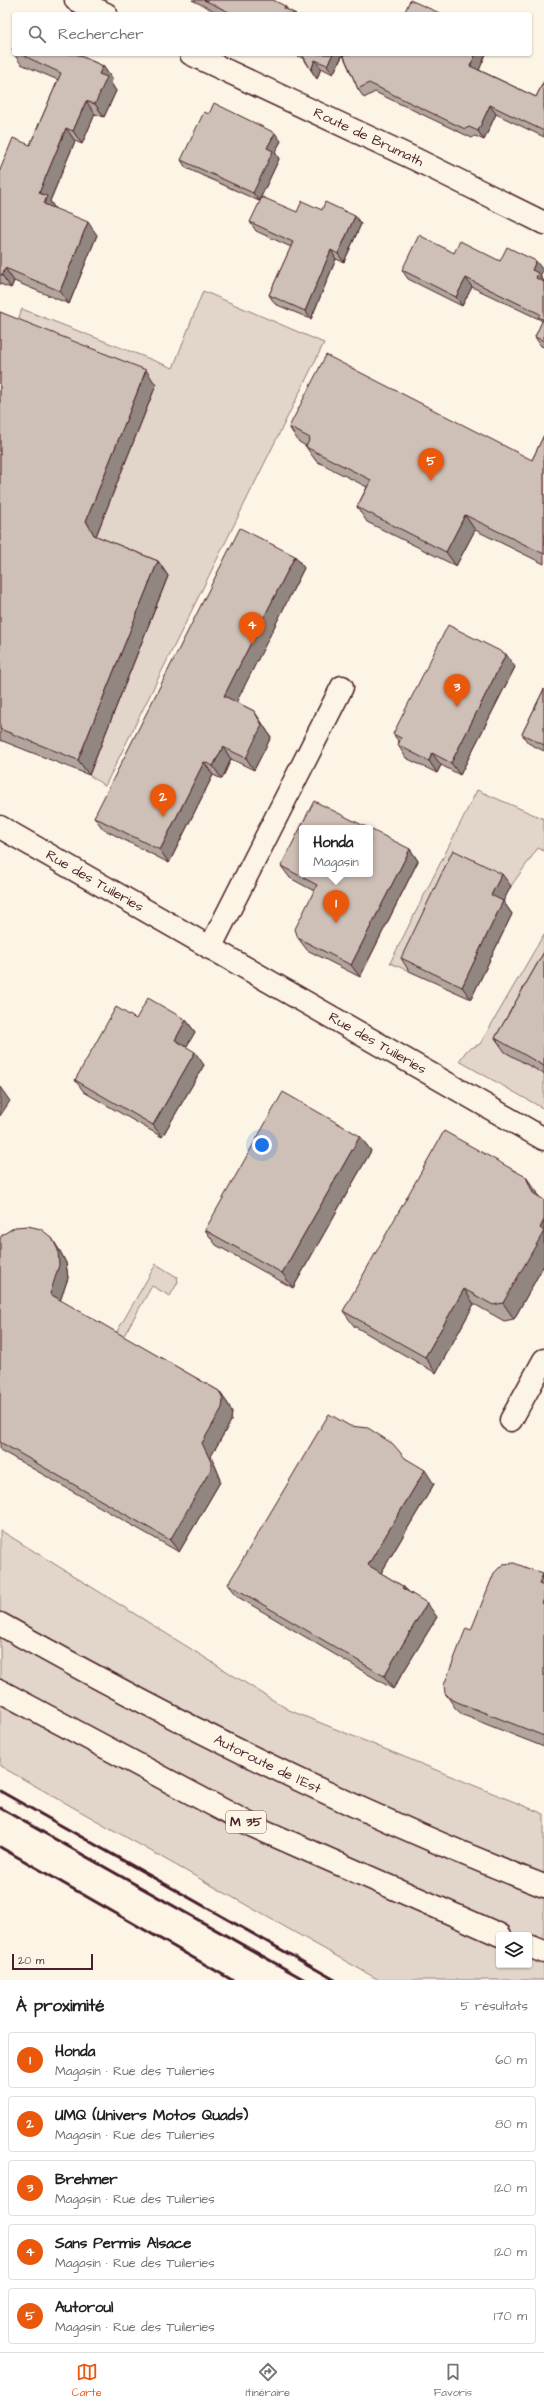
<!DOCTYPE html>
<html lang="fr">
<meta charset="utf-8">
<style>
:root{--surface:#fff;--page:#f2f2f2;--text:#202124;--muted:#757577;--line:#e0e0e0;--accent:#ea580c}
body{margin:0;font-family:"Architects Daughter",sans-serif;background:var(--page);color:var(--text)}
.controls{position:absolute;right:12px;bottom:12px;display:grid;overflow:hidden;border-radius:4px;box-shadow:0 1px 3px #0004}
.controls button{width:36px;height:36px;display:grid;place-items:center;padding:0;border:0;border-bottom:1px solid var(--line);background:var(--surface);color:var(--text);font:20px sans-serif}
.scale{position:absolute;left:12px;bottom:10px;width:81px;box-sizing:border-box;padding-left:4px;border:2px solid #4a1f2b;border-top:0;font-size:11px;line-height:14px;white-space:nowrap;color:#4a1f2b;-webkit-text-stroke:3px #fcf5e5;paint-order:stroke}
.you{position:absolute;left:262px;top:1145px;width:14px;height:14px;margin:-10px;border:3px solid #fff;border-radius:50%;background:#1a73e8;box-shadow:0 0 0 6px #1a73e833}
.badge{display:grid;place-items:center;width:26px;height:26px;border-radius:50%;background:var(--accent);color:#fff;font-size:13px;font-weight:700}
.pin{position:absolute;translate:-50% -33px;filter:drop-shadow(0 1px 2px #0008)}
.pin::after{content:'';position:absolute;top:21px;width:14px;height:12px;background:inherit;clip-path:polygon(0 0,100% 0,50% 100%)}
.popup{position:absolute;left:299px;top:825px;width:74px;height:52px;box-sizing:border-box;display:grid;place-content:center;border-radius:4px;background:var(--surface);filter:drop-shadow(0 1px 3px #0005);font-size:13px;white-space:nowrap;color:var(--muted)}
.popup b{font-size:15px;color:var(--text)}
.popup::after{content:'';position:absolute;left:50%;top:100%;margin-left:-8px;border:8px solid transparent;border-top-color:var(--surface)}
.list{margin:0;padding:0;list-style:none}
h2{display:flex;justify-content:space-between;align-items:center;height:52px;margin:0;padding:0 16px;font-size:17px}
h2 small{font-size:13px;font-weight:400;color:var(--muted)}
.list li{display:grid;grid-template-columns:26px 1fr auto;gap:12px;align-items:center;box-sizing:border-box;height:56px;margin:0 8px 8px;padding:0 8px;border:1px solid var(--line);border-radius:4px}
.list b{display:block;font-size:15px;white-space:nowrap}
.list p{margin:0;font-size:13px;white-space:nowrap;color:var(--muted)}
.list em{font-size:13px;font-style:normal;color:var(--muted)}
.icon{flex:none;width:22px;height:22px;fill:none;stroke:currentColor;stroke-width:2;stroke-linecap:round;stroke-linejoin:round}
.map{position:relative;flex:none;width:544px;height:1980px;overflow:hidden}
.search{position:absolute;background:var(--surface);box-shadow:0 1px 3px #0004;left:12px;right:12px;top:12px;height:44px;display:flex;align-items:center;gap:10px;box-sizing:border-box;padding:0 14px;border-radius:4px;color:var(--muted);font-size:15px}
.sheet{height:372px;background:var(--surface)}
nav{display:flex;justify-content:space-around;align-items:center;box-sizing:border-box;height:56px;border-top:1px solid var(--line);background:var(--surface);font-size:11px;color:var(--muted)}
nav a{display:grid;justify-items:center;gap:2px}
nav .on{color:var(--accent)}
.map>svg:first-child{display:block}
</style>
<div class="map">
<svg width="544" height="1980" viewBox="0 0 544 1980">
<rect width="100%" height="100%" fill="#fcf5e5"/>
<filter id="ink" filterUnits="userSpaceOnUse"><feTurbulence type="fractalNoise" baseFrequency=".025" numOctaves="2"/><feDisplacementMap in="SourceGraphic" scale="8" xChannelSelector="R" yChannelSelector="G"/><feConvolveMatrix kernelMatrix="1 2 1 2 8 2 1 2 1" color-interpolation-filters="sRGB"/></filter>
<g filter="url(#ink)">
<g fill="#e2d5ca" stroke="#967a7a" fill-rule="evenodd">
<path d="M203 291 324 343 105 786 89 775 168 576 92 545 15 328 22 309 173 368Z"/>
<path d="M477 790 544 819V851L538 848 511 886 462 863 409 971 390 963Z"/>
<path d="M544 934V1109L459 1061 467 1050 480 1044Z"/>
<path d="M156 1264 177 1277 178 1282 170 1296 152 1286 122 1339 115 1335Z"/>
<path d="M0 1530 289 1710 544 1814V1980H379L0 1766ZM499 1935H529V1965H499Z"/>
</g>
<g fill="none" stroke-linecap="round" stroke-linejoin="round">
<g stroke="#4a1f2b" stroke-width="25">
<g id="minor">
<path id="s1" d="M0 827 544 1139"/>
<path d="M210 948 342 687"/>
<path d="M511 1420 544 1360"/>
</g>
</g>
<g stroke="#4a1f2b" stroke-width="25">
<g id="major">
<path d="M76 0 106 14"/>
<path id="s2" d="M191 54 417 160 544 223"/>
</g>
</g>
<g stroke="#4a1f2b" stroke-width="25">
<g id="highway">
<path id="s3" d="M0 1624C176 1723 356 1813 544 1886"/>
<path d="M0 1691 253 1826 500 1935"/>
<path d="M529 1946 544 1952"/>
</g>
</g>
<use href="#minor" stroke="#fcf5e5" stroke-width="22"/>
<use href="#major" stroke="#fcf5e5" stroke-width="22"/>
<use href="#highway" stroke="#fcf5e5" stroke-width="22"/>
<g stroke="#4a1f2b" stroke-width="3">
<path d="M0 1791 335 1980"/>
<path d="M0 1808 305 1980"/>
<path d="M0 1847 232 1980"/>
</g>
</g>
<g fill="#b2a59d" stroke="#4a1f2b">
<path d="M192 0H273L289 11 296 14H220Z"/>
<path d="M14 54H76L103 66 112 79 111 83 116 91 104 117 95 114 82 144 75 141 50 201 55 209 97 235 69 304 14 281 11 288 0 284V170L30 145 58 80 21 64Z"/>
<path d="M294 54H486L479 70 536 97 544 81V137L496 114 484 140 475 136 472 138 375 92 364 98 358 89 343 55 333 74 321 68 317 79 311 70 304 59Z"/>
<path d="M281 141 275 152 279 159 259 201 186 168 181 160Z"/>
<path d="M322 210 361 224 344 262 336 259 311 319 275 304 269 295 291 247 256 231 250 222 297 212Z"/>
<path d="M454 253 500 261 543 270 540 276 544 281V347L541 346 535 337 542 322 541 320 472 287 462 306 408 279 402 270Z"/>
<path d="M0 312 156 385 96 536 158 561 168 576 89 775 0 740Z"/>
<path d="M289 427 532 460 544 435V564L475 530 456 566 367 522 357 507 367 487 316 461 306 447V446L299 442Z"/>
<path d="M295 556 304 568 236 702 254 711 262 723 271 737 254 770 231 759 222 779 213 775 169 863 103 829 94 817Z"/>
<path d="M515 667 460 775 441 765 437 773 406 758 398 745 399 742 393 734Z"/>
<path d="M544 689V751L528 743 522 734Z"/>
<path d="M410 849 418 861 360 977 307 950 298 938 314 891 290 878 281 866Z"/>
<path d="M511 886 503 901 512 914 471 999 409 971 401 958Z"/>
<path d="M544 952V1074L505 1052 495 1038Z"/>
<path d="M136 1019 186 1020 195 1032 186 1047 204 1065 162 1137 84 1092 75 1080Z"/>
<path d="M360 1136 371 1151 293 1288 216 1245 205 1230Z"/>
<path d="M537 1192 539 1197 544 1200V1265L514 1319 504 1321 474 1304 436 1373 354 1326 343 1311Z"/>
<path d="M0 1238 60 1251 66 1263 68 1278 60 1301 219 1391 228 1404 232 1412 231 1421 211 1456 219 1475 220 1482 179 1552 0 1450Z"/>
<path d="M405 1458 434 1484 381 1573 404 1587 408 1591 437 1617 393 1689 238 1597 228 1584Z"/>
<path d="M543 1574 544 1576V1747L463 1715 456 1709 445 1693 471 1630Z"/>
</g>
<g fill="#918680" stroke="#4a1f2b">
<path d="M285 6 291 14 284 8Z"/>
<path d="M333 54H343L333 74 327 65Z"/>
<path d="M476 54H486L477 75 470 66Z"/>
<path d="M315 60 321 68 317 79 311 70Z"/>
<path d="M103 66 112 79 111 83 116 91 104 117 95 104 99 74Z"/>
<path d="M86 101 95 114 82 144 73 131Z"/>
<path d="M490 105 496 114 484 140 478 131Z"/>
<path d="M66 128 75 141 50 201 56 210 44 204 39 193Z"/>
<path d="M275 133 281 141 275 152 279 159 259 201 253 193 267 148Z"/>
<path d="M355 216 361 224 344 262 338 254Z"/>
<path d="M88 222 97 235 69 304 60 291Z"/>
<path d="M331 250 336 259 311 319 305 311Z"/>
<path d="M536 261 543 270 540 276 544 281V283L536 278 532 270Z"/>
<path d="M5 268 14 281 11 288 2 275Z"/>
<path d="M466 278 472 287 462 306 456 297Z"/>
<path d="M146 370 156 385 96 536 94 535 86 521Z"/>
<path d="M465 515 475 530 456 566 446 552Z"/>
<path d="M295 556 304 568 233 709 224 696Z"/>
<path d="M158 561 168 576 89 775 78 760Z"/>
<path d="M506 654 515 667 460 775 451 763Z"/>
<path d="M254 711 262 723 271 737 254 770 246 758Z"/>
<path d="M223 747 231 759 222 779 213 766Z"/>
<path d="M432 753 441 765 437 773 429 761Z"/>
<path d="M204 762 213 775 169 863 160 850Z"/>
<path d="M410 849 418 861 360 977 351 965Z"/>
<path d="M502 874 511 886 500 908 491 895Z"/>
<path d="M503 901 512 914 471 999 462 987Z"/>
<path d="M186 1020 195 1032 183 1053 175 1040Z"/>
<path d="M195 1052 204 1065 162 1137 153 1125Z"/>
<path d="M0 1087 10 1101 0 1116Z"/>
<path d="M360 1136 371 1151 293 1288 282 1273Z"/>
<path d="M526 1177 537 1192 543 1209 533 1193Z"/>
<path d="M544 1220V1265L514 1319 503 1303 540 1228Z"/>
<path d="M52 1238 60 1251 66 1263 68 1278 58 1307 50 1294Z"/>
<path d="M464 1289 474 1304 436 1373 425 1357Z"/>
<path d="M219 1391 228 1404 232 1412 231 1421 211 1456 219 1475 220 1482 179 1552 170 1540Z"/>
<path d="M425 1470 434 1484 378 1578 368 1565Z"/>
<path d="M543 1574 544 1576V1591L539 1584Z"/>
<path d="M427 1603 437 1617 393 1689 384 1676Z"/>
</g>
<g fill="#cfc0b7" stroke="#4a1f2b">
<path d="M204 0H273L285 6 284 8 296 14H233Z"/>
<path d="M410 0 442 14H404Z"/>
<path d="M14 46V51L12 50Z"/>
<path d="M20 54H76L103 66 99 74 107 77 95 104 86 101 73 131 66 128 39 193 47 196 44 204 88 222 60 291 5 268 2 275 0 274V170L13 138 30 145 61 73Z"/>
<path d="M302 54H333L327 65 315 60 311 70Z"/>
<path d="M343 54H476L470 66 536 97 544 81V131L490 105 478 131 469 127 465 129 369 83 358 89Z"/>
<path d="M214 103 275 133 267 148 273 151 253 193 181 160 204 112 209 114Z"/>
<path d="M262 197 297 212 302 201 322 210 325 202 355 216 338 254 331 250 305 311 269 295 293 242 250 222Z"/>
<path d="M419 235 454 253 460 241 500 261 507 247 536 261 532 270 538 273 536 278 544 282V341L535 337 543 319 538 317 540 314 466 278 456 297 402 270Z"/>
<path d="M0 312 146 370 86 521 94 535 158 561 78 760 0 729Z"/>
<path d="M326 355 532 460 544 435V554L465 515 446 552 357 507 371 480 306 447 310 438 289 427Z"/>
<path d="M240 528 295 556 224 696 254 711 262 725 246 758 223 747 213 766 204 762 160 850 94 817Z"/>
<path d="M448 625 506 654 451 763 432 753 429 761 398 745 401 738 393 734Z"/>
<path d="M544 689V745L522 734Z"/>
<path d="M314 801 368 828H302V874H370V829L410 849 351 965 298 938 295 929 317 885 281 866Z"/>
<path d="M453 850 502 874 491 895 503 901 462 987 401 958Z"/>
<path d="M544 952V1066L495 1038Z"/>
<path d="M148 998 186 1020 175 1040 195 1052 153 1125 75 1080 116 1007 136 1019Z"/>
<path d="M283 1092 360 1136 282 1273 205 1230Z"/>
<path d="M444 1131 526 1177 533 1193 544 1200V1220L540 1228 544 1231 503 1303 493 1305 464 1289 425 1357 343 1311Z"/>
<path d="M28 1226 41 1229 52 1238 58 1250 59 1265 50 1294 219 1391 223 1400 222 1408 202 1443 211 1462V1469L170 1540 0 1442V1238L2 1235 15 1227Z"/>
<path d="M329 1414 350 1426 368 1428 393 1444 405 1458 425 1470 368 1565 404 1587 402 1588 427 1603 384 1676 228 1584Z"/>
<path d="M514 1563 543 1574 539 1584 544 1586V1599L542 1603 544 1604V1736L452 1700 445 1693 444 1685 466 1628 471 1630 494 1573 503 1564Z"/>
</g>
</g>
<g text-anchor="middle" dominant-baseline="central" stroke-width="3.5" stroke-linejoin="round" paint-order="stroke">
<rect fill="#fcf5e5" stroke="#7f5f63" stroke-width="1" x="226" y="1811" width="40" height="22" rx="3"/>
<g font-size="13" font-weight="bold" fill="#4a1f2b">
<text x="246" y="1822">M 35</text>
</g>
<g font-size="14" fill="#4a1f2b" stroke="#fcf5e5">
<text stroke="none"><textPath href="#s2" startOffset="196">Route de Brumath</textPath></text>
<text stroke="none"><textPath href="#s1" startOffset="109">Rue des Tuileries</textPath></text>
<text stroke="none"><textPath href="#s1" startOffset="435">Rue des Tuileries</textPath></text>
<text stroke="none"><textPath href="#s3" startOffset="302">Autoroute de l’Est</textPath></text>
</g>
</g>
</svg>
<div class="controls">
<button><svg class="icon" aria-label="layers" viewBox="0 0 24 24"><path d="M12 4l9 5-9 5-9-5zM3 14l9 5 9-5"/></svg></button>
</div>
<div class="scale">20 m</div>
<div class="you"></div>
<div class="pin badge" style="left:336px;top:923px">1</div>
<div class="popup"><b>Honda</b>Magasin</div>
<div class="pin badge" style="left:163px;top:817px">2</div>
<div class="pin badge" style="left:457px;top:707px">3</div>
<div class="pin badge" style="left:252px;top:645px">4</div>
<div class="pin badge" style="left:431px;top:481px">5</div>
<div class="search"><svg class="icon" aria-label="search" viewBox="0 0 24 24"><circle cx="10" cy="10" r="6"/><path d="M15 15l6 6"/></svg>Rechercher</div>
</div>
<section class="sheet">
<h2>À proximité<small>5 résultats</small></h2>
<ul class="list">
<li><span class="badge">1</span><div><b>Honda</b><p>Magasin · Rue des Tuileries</p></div><em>60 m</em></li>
<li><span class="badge">2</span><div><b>UMQ (Univers Motos Quads)</b><p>Magasin · Rue des Tuileries</p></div><em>80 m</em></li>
<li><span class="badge">3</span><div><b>Brehmer</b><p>Magasin · Rue des Tuileries</p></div><em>120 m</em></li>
<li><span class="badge">4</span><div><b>Sans Permis Alsace</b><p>Magasin · Rue des Tuileries</p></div><em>120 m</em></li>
<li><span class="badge">5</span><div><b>Autoroul</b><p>Magasin · Rue des Tuileries</p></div><em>170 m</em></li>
</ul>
</section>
<nav>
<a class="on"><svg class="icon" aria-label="map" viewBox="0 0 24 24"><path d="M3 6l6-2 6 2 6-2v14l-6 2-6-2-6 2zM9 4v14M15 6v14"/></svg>Carte</a>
<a><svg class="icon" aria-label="directions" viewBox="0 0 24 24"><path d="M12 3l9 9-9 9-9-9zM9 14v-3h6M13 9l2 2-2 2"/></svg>Itinéraire</a>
<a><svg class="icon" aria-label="saved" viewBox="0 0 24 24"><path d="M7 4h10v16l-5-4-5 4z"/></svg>Favoris</a>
</nav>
